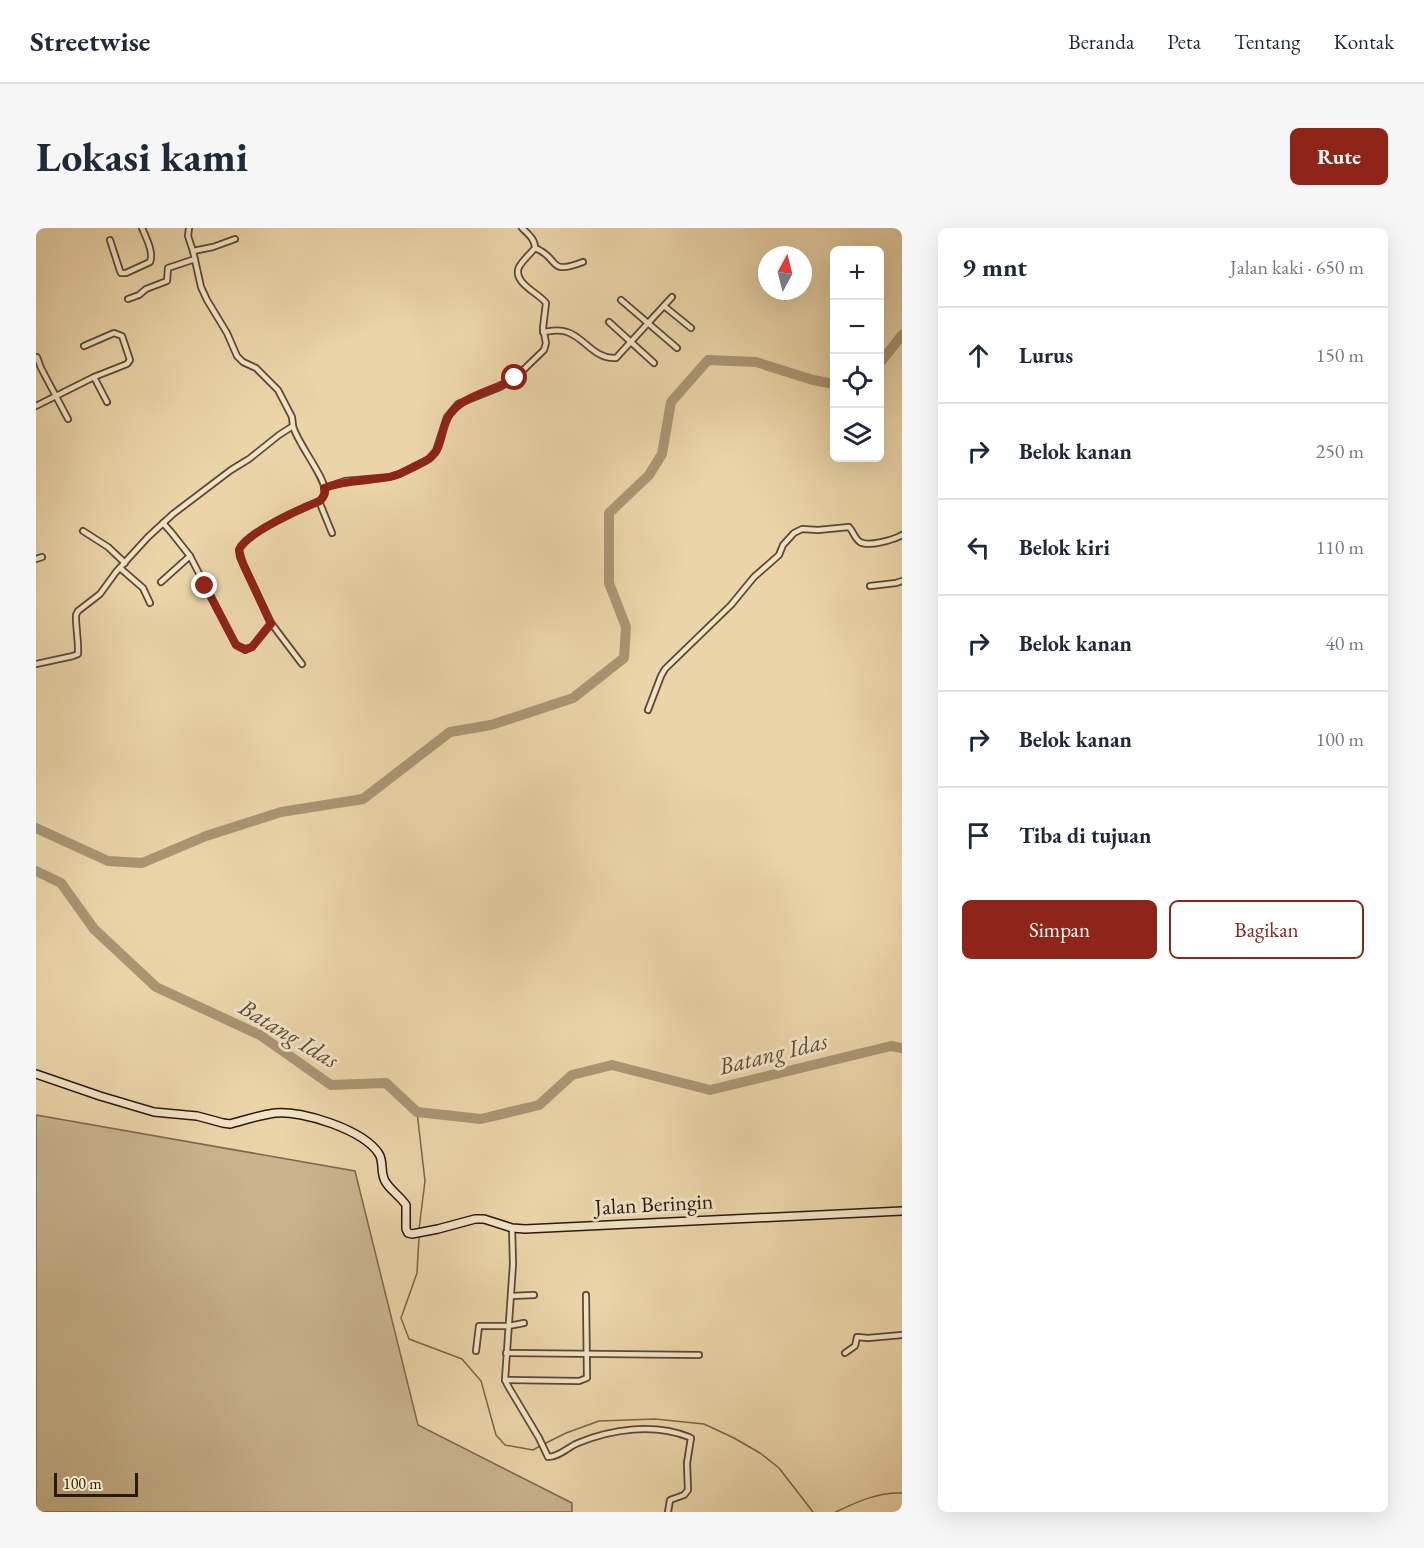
<!DOCTYPE html>
<html lang="id">
<meta charset="utf-8">
<style>
:root{--surface:#fff;--page:#f6f6f7;--text:#1f2937;--muted:#747a83;--line:#e0e1e3;--accent:#8f2418}
body{margin:0;font-family:"EB Garamond",serif;background:var(--page);color:var(--text)}
.controls{position:absolute;right:18px;top:18px;display:grid;overflow:hidden;border-radius:9px;box-shadow:0 6px 24px #0002}
.controls button{width:54px;height:54px;display:grid;place-items:center;padding:0;border:0;border-bottom:2px solid var(--line);background:var(--surface);color:var(--text);font:30px sans-serif}
.compass{position:absolute;left:722px;top:18px;width:54px;height:54px;border-radius:50%;background:var(--surface);box-shadow:0 6px 24px #0002;rotate:7deg}
.scale{position:absolute;left:18px;bottom:15px;width:84px;box-sizing:border-box;padding-left:6px;border:3px solid #2a1a0b;border-top:0;font-size:16px;line-height:21px;white-space:nowrap;color:#2a1a0b;-webkit-text-stroke:4px #f1e3c6;paint-order:stroke}
.stop{position:absolute;width:18px;height:18px;margin:-14px;border:4px solid #8f2418;border-radius:50%;background:#fff}
.stop.end{background:#8f2418;border-color:#fff;box-shadow:0 2px 6px #0008}
.list{margin:0;padding:0;list-style:none}
h2{display:flex;justify-content:space-between;align-items:center;height:78px;margin:0;padding:0 24px;font-size:26px}
h2 small{font-size:20px;font-weight:400;color:var(--muted)}
.list li{display:grid;grid-template-columns:39px 1fr auto;gap:18px;align-items:center;box-sizing:border-box;height:96px;padding:0 24px;border-top:2px solid var(--line)}
.list b{display:block;font-size:22px;white-space:nowrap}
.list em{font-size:20px;font-style:normal;color:var(--muted)}
.actions{display:flex;gap:12px;padding:18px 24px}
.actions a{flex:1;padding:14px 0;border:2px solid var(--accent);border-radius:9px;text-align:center;font-size:21px;color:var(--accent)}
.actions .main{background:var(--accent);color:#fff}
.icon{flex:none;width:33px;height:33px;fill:none;stroke:currentColor;stroke-width:2;stroke-linecap:round;stroke-linejoin:round}
.map{position:relative;flex:none;width:866px;height:1284px;overflow:hidden;border-radius:9px}
header{display:flex;align-items:center;gap:36px;box-sizing:border-box;height:84px;padding:0 30px;background:var(--surface);border-bottom:2px solid var(--line)}
header strong{font-size:28px}
nav{display:flex;gap:33px;margin-inline-start:auto;font-size:21px}
.intro{display:flex;align-items:center;justify-content:space-between;box-sizing:border-box;height:144px;padding:0 36px}
h1{margin:0;font-size:42px}
.button{padding:15px 27px;border-radius:9px;background:var(--accent);color:#fff;font-size:21px;font-weight:700}
main{display:flex;gap:36px;padding:0 36px}
aside{flex:1;background:var(--surface);border-radius:9px;box-shadow:0 6px 24px #0002}
.map>svg:first-child{display:block}
</style>
<header>
<strong>Streetwise</strong>
<nav><a>Beranda</a><a>Peta</a><a>Tentang</a><a>Kontak</a></nav>
</header>
<div class="intro"><h1>Lokasi kami</h1><a class="button">Rute</a></div>
<main>
<div class="map">
<svg width="866" height="1284" viewBox="0 0 866 1284">
<rect width="100%" height="100%" fill="#ead4a8"/>
<filter id="stains"><feTurbulence type="fractalNoise" baseFrequency=".00333" numOctaves="4"/><feColorMatrix values="0 0 0 0 .2 0 0 0 0 .09 0 0 0 0 .02 0 0 0 .5 -.17"/></filter>
<radialGradient id="worn" r=".72"><stop offset=".6" stop-color="#630" stop-opacity="0"/><stop offset="1" stop-color="#630" stop-opacity=".3"/></radialGradient>
<path fill="#c9b48d" stroke="#7a674c" stroke-width="1.5" d="M0 887 319 943 382 1197 536 1275V1284H0Z"/>
<g fill="none" stroke-linecap="round" stroke-linejoin="round">
<g stroke="#766449" stroke-width="1.5">
<path d="M381 884 389 953 383 1001"/>
<path d="M383 1009 381 1045 365 1090 373 1111 426 1131 445 1153 460 1207 469 1217 497 1222 504 1218"/>
<path d="M508 1216 530 1205 563 1193 619 1191 668 1196 698 1210 724 1225 743 1240 777 1284"/>
<path d="M800 1284C820 1274 843 1264 866 1265"/>
</g>
<g stroke="#a99573" stroke-width="10">
<path d="M844 135 866 107"/>
<path d="M0 600 72 633 106 635 170 608 245 584 327 571 414 504 455 497 537 470 588 430 590 399 573 355V285L613 247 626 226 635 174 672 132 720 134 777 152 798 156"/>
<path d="M0 643 25 655 58 701 120 759 224 807 295 857 350 855 381 884 445 891 503 877 536 847 576 837 674 862 855 818 866 820"/>
</g>
<g stroke="#5a4832" stroke-width="8">
<g id="street">
<path d="M74 12 84 43 85 45H90L114 34C118 24 110 10 106 0"/>
<path d="M499 20C525 30 510 48 547 34"/>
<path d="M157 23 177 19 199 11"/>
<path d="M92 71 103 67 110 61 131 53 132 40 159 31"/>
<path d="M585 72 641 120"/>
<path d="M628 78 655 100"/>
<path d="M573 94 618 135"/>
<path d="M507 104C515 103 523 101 531 104 548 109 559 132 580 130L636 69"/>
<path d="M1 129 5 140 32 191"/>
<path d="M58 149 71 174"/>
<path d="M0 178 58 149 91 136 94 132 86 108 78 105 48 118"/>
<path d="M257 198C261 215 291 251 289 265 288 269 286 270 284 273 266 280 209 305 203 322L207 336 235 395 266 436"/>
<path d="M288 260 309 253 354 249 363 246 393 231 400 223 411 189 422 176 429 173 464 159 479 150 508 122 510 115 507 100 510 75C503 65 476 55 483 39 487 32 494 26 499 20 499 11 492 6 486 0"/>
<path d="M283 273 296 305"/>
<path d="M127 295 135 304 154 328 200 417 209 421 216 419 235 395"/>
<path d="M47 303 72 319 89 335"/>
<path d="M0 331 6 329"/>
<path d="M84 340 107 360 114 375"/>
<path d="M125 354 154 328"/>
<path d="M834 358 860 355 866 353"/>
<path d="M0 436 37 428 42 426V417L40 393V387L42 383 64 366 80 344 112 309 137 286 195 242 213 231 243 207 257 198 256 189 242 162 220 140 207 134 201 128 191 105 171 72 165 59 157 23 152 8 153 0"/>
<path d="M612 482 625 448 629 441 695 377 718 349 743 327 747 317 758 305 766 301 782 302 813 299C817 303 819 311 824 314 832 319 858 312 866 307"/>
<path d="M476 1000 477 1036 469 1152 472 1158 503 1210 512 1229C523 1229 532 1219 542 1215 576 1201 618 1195 653 1209L655 1210 651 1235 652 1262 648 1267 634 1272 632 1284"/>
<path d="M475 1068 498 1067"/>
<path d="M440 1123 443 1098H472L488 1095"/>
<path d="M470 1125 663 1127"/>
<path d="M809 1125 819 1118 821 1109 832 1110 866 1107"/>
<path d="M469 1152 543 1153 551 1150 550 1067"/>
</g>
</g>
<g stroke="#2a1a0b" stroke-width="10">
<path id="secondary" d="M0 846 64 868 118 884 161 888 187 895 194 896C209 892 224 887 239 885 266 882 328 902 343 926 348 934 344 944 349 953 354 962 364 968 370 977V1001L372 1005 376 1006 402 1001 439 991H448L476 1000 489 1001 866 983"/>
</g>
<use href="#street" stroke="#f1e3c6" stroke-width="4.5"/>
<use href="#secondary" stroke="#f1e3c6" stroke-width="7"/>
</g>
<g fill="none" stroke-linecap="round" stroke-linejoin="round">
<path stroke="#8f2418" stroke-width="8" d="M169 358 200 417 209 422 216 419 235 396 204 329 203 322C210 305 266 280 284 273 288 268 289 266 288 260 312 251 334 254 357 248 366 246 373 241 382 237 386 235 390 233 394 230 408 220 404 198 415 185 429 167 460 162 479 150"/>
</g>
<g text-anchor="middle" dominant-baseline="central" stroke-width="6" stroke-linejoin="round" paint-order="stroke">
<g font-size="22" fill="#2a1a0b" stroke="#f1e3c6">
<text transform="translate(618 976) rotate(-3)">Jalan Beringin</text>
</g>
<g font-size="24" font-style="italic" fill="#5d4b35" stroke="#f1e3c6">
<text transform="translate(253 805) rotate(31)">Batang Idas</text>
<text transform="translate(737 825) rotate(-14)">Batang Idas</text>
</g>
</g>
<rect width="100%" height="100%" filter="url(#stains)"/>
<rect width="100%" height="100%" fill="url(#worn)"/>
</svg>
<div class="controls">
<button>+</button>
<button>−</button>
<button><svg class="icon" aria-label="locate" viewBox="0 0 24 24"><circle cx="12" cy="12" r="6"/><path d="M12 2v4M12 18v4M2 12h4M18 12h4"/></svg></button>
<button><svg class="icon" aria-label="layers" viewBox="0 0 24 24"><path d="M12 4l9 5-9 5-9-5zM3 14l9 5 9-5"/></svg></button>
</div>
<svg class="compass" viewBox="-18 -18 36 36"><path d="M0-13l5 13h-10z" fill="#e53935"/><path d="M0 13l5-13h-10z" fill="#747a83"/></svg>
<div class="scale">100 m</div>
<div class="stop" style="left:479px;top:150px"></div>
<div class="stop end" style="left:169px;top:358px"></div>
</div>
<aside>
<h2>9 mnt<small>Jalan kaki · 650 m</small></h2>
<ul class="list">
<li><svg class="icon" aria-label="ahead" viewBox="0 0 24 24"><path d="M12 20V5M6 11l6-6 6 6"/></svg><div><b>Lurus</b></div><em>150 m</em></li>
<li><svg class="icon" aria-label="right" viewBox="0 0 24 24"><path d="M7 20v-9h11M14 6l5 5-5 5"/></svg><div><b>Belok kanan</b></div><em>250 m</em></li>
<li><svg class="icon" aria-label="left" viewBox="0 0 24 24"><path d="M17 20v-9H6M10 6l-5 5 5 5"/></svg><div><b>Belok kiri</b></div><em>110 m</em></li>
<li><svg class="icon" aria-label="right" viewBox="0 0 24 24"><path d="M7 20v-9h11M14 6l5 5-5 5"/></svg><div><b>Belok kanan</b></div><em>40 m</em></li>
<li><svg class="icon" aria-label="right" viewBox="0 0 24 24"><path d="M7 20v-9h11M14 6l5 5-5 5"/></svg><div><b>Belok kanan</b></div><em>100 m</em></li>
<li><svg class="icon" aria-label="arrive" viewBox="0 0 24 24"><path d="M6 21V4h12l-3 4 3 4H6"/></svg><div><b>Tiba di tujuan</b></div></li>
</ul>
<div class="actions"><a class="main">Simpan</a><a>Bagikan</a></div>
</aside>
</main>
